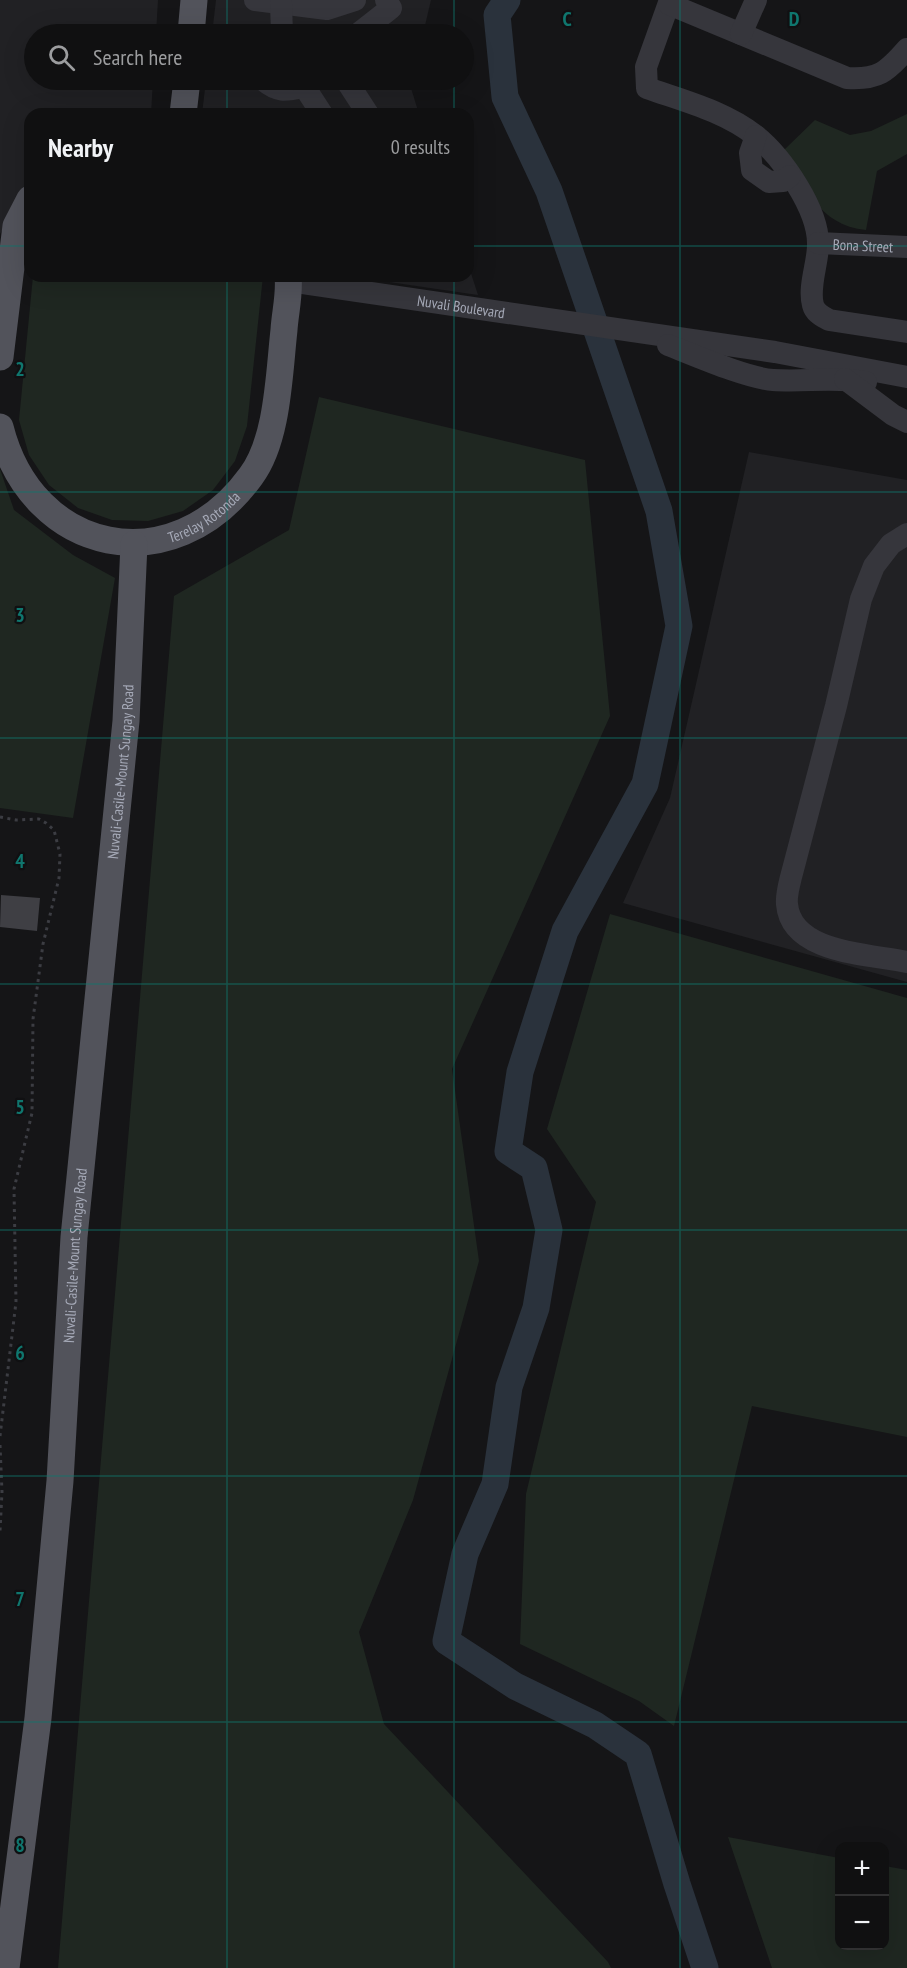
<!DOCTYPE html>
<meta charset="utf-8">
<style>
:root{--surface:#101011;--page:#19191a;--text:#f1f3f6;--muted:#9c9d9f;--line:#303031}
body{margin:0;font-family:"PT Sans Narrow",sans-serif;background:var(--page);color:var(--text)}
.controls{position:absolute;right:18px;bottom:18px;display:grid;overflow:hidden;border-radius:12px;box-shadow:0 6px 24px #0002}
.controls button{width:54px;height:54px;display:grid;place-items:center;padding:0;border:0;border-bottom:2px solid var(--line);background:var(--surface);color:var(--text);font:30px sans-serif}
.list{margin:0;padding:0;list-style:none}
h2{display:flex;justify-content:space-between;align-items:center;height:78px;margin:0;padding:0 24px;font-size:26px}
h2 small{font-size:20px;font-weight:400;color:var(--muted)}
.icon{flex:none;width:33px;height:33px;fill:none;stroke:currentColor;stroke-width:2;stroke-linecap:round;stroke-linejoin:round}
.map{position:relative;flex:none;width:907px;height:1968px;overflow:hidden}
.search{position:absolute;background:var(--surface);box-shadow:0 6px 24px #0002;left:24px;top:24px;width:450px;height:66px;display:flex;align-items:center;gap:15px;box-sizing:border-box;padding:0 21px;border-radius:33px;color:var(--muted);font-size:22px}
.panel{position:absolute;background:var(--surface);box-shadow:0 6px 24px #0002;left:24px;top:108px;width:450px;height:174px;border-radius:18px}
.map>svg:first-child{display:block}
</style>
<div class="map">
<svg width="907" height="1968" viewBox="0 0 907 1968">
<rect width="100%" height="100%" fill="#151517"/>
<g fill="#212124">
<path d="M0 0H158L156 34H34V80H153L151 114H30V180L0 234Z"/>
<path d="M216 0H431L423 34H212Z"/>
<path d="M206 80H413L411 88 419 114H202Z"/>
<path d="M468 264 478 295 348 276H468Z"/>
<path d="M749 452 907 480V982L623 903 670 798Z"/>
</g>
<g fill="#1f2721">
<path d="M907 114V154L877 171 866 230C818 225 806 187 784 150L815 120 850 135 871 131Z"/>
<path d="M33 276H263L247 426 235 461 213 490 183 511 148 521 112 520 78 508 49 485 29 455 19 420Z"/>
<path d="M319 397 585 460 610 716 452 1069 479 1261 413 1500 359 1632 384 1724 608 1962 611 1968H58L174 596 289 530Z"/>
<path d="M0 469 14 510 73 555 115 578 73 818 0 808Z"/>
<path d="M610 914 907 998V1437L752 1406 674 1726 639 1701 520 1644 526 1494 596 1202 547 1129Z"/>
<path d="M728 1837 839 1858 840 1946H884L885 1866 907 1870V1968H772Z"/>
</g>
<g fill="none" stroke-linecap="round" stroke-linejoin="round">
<path stroke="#2a323c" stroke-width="27" d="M507 0 497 15 505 97 549 191 659 511 679 626 645 784 565 931 520 1072 508 1151 534 1168 549 1230 536 1308 509 1387 495 1484 465 1554 446 1641 515 1686 595 1725 638 1754 677 1884 705 1968"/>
</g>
<path fill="#3f3f44" d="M1 895 40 898 37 931 0 927Z"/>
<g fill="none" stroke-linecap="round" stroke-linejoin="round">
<g stroke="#3c3d43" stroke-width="3" stroke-dasharray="3 4.5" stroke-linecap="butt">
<path d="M0 817 16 820 39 819 46 823 54 830 60 854 59 878 43 944 33 1019 32 1113 14 1189 16 1302 0 1436"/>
<path d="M0 1445 2 1492 0 1531"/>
</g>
<g stroke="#36363c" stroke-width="22">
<path d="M255 0 327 9 355 0"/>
<path d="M670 0 646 67 647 88C684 101 724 111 756 136 782 157 819 210 818 245 818 263 808 287 813 305 815 313 822 316 829 320L907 332"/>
<path d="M281 3 282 34"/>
<path d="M669 4 847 78C878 80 887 72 907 49"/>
<path d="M358 34 391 8 386 0"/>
<path d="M741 34 756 0"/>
<path d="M263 80C277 92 285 91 303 87"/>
<path d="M300 80 322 114"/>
<path d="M346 80 368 114"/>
<path d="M756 136 750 153 752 170 769 182 783 181 790 176"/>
<path id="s1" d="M818 243 907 247"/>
<path id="s2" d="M289 281 775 352 907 377"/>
<path d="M668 345C694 355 746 378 773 380 804 382 834 377 866 382"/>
<path d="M845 379 893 415 907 422"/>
<path d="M907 534 891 544 874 566 861 599 836 706 791 877C789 885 786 896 787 904 791 954 871 954 907 962"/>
</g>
<g stroke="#52535b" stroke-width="27">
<path d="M191 34 194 0"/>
<path d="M183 114 187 80"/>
<path d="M0 357 16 226 30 199"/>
<path id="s3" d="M0 427C32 555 173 584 251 476 278 440 279 374 284 330 285 313 290 294 288 276"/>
<path id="s4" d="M6 1968 38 1718 60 1481 74 1237 126 721 134 544"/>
</g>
</g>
<path fill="none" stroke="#0f766e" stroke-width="1.5" stroke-opacity="0.55" d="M227 0V34M454 0V34M680 0V1968M227 80V114M454 80V114M0 246H30M468 246H907M227 276V1968M454 276V1968M0 492H907M0 738H907M0 984H907M0 1230H907M0 1476H907M0 1722H907"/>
<g text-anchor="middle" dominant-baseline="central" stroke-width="4.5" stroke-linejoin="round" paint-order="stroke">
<g font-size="15" fill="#a6aab8" stroke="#101012">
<text stroke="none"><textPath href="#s1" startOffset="45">Bona Street</textPath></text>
<text stroke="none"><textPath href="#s2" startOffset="174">Nuvali Boulevard</textPath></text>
<text stroke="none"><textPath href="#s3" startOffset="267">Terelay Rotonda</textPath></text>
<text stroke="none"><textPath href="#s4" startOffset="1202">Nuvali-Casile-Mount Sungay Road</textPath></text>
<text stroke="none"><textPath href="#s4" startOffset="716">Nuvali-Casile-Mount Sungay Road</textPath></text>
</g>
</g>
<g font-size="20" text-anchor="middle" font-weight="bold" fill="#0f766e" stroke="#101012" stroke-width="4.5" stroke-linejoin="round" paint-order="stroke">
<text x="567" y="26">C</text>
<text x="794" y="26">D</text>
<text x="20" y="376">2</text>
<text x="20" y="622">3</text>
<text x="20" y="868">4</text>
<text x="20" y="1114">5</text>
<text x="20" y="1360">6</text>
<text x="20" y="1606">7</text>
<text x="20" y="1852">8</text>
</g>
</svg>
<div class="controls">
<button>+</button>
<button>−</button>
</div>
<div class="search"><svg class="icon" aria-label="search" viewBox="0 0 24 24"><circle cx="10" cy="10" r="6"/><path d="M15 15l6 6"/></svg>Search here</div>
<section class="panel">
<h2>Nearby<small>0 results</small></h2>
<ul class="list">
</ul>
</section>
</div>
